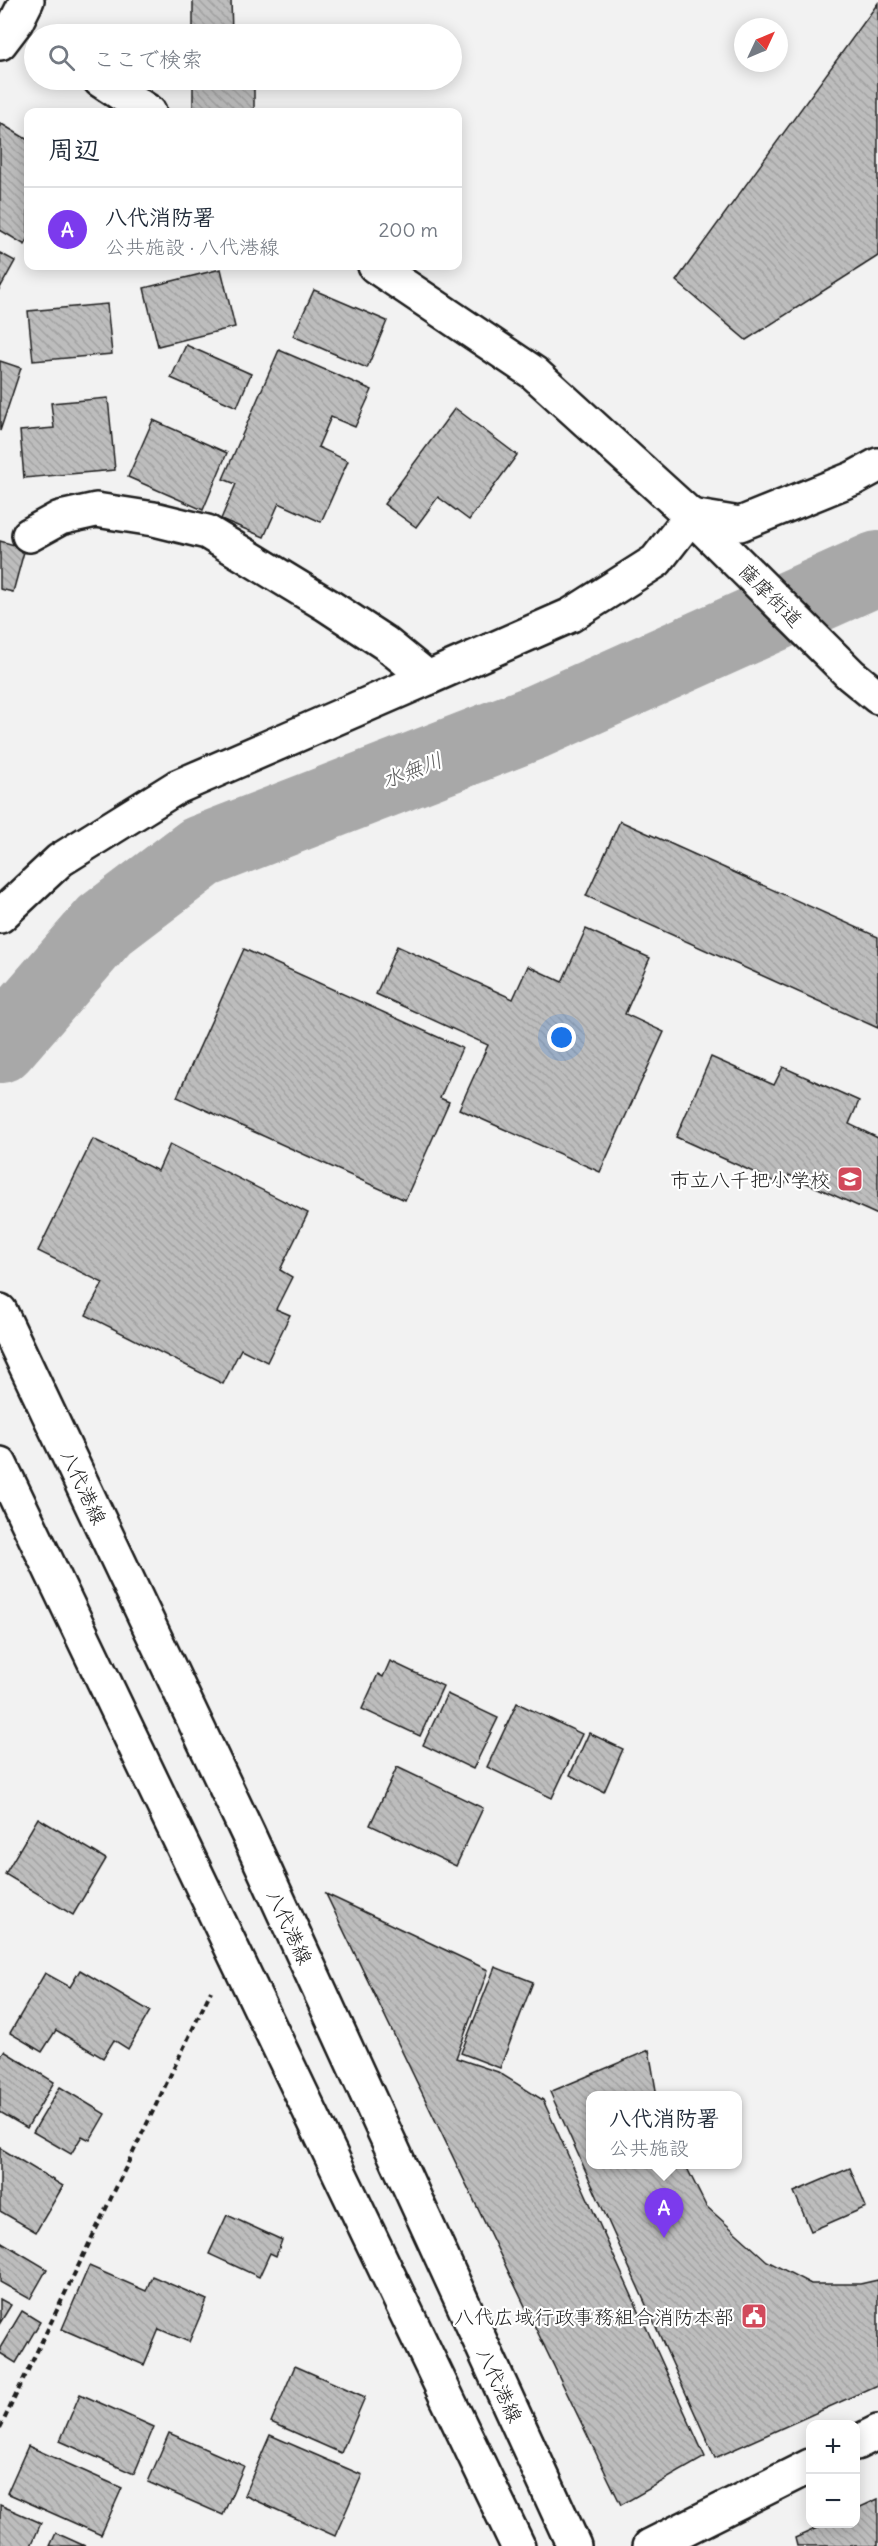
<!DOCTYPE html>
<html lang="ja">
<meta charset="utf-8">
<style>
:root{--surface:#fff;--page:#f2f2f3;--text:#1f2937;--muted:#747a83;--line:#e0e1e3;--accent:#7c3aed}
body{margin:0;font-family:Delius,"Klee One",sans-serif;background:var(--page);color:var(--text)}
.controls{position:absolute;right:18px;bottom:18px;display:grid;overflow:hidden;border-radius:12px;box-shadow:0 3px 15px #0003}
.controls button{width:54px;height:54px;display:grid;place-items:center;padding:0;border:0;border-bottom:2px solid var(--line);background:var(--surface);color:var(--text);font:30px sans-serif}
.compass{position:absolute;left:734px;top:18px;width:54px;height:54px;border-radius:50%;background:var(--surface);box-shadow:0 3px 15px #0003;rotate:46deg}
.you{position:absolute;left:562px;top:1038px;width:21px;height:21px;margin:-15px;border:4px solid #fff;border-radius:50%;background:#1a73e8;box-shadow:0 0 0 9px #1a73e833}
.badge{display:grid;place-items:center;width:39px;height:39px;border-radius:50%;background:var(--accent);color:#fff;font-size:20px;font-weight:700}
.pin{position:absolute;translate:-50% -50px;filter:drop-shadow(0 2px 3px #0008)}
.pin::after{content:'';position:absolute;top:32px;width:21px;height:18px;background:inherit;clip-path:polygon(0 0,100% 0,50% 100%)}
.popup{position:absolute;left:586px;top:2091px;width:156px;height:78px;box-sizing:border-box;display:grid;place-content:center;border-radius:12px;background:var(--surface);filter:drop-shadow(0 2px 4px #0005);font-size:20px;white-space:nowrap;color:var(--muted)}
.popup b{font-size:22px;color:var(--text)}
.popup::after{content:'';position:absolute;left:50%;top:100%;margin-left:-12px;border:12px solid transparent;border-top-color:var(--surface)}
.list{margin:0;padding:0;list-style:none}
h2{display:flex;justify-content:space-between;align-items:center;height:78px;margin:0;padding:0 24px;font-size:26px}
h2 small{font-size:20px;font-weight:400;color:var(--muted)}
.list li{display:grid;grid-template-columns:39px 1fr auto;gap:18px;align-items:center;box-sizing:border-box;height:84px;padding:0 24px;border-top:2px solid var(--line)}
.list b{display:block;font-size:22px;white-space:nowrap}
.list p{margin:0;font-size:20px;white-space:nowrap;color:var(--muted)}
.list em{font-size:20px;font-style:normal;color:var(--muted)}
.icon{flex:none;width:33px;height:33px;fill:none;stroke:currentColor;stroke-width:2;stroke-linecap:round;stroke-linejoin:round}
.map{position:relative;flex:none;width:878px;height:2546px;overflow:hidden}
.search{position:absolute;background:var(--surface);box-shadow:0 3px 15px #0003;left:24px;top:24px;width:438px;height:66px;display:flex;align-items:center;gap:15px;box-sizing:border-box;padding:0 21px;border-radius:33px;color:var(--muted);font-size:22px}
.panel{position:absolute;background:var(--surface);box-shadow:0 3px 15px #0003;left:24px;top:108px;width:438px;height:162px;border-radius:12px}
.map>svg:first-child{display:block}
</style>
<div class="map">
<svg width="878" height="2546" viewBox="0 0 878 2546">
<defs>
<pattern id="building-back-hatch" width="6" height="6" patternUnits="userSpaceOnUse" patternTransform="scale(1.5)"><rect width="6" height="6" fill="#bdbdbd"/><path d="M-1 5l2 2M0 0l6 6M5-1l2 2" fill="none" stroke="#a2a2a2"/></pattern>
</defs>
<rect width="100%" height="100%" fill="#f2f2f2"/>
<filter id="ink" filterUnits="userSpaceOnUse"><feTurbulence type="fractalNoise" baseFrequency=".0167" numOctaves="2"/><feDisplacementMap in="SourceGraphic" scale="12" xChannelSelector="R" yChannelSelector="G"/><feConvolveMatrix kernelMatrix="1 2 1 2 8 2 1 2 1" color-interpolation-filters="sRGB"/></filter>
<g filter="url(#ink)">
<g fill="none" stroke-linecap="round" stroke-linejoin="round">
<path stroke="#a8a8a8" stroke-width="74" d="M0 1046 105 925 201 852 533 723 878 568"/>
</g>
<g fill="url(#building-back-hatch)" stroke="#1c1c1c" stroke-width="1.5">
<path d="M193 0H231L232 34H193Z"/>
<path d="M878 3V256L746 340 676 281Z"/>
<rect x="193" y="80" width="61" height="32"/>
<path d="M0 123 28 140V239L25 245 0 230Z"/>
<path d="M0 253 15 261 0 288Z"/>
<path d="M221 269 235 327 158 346 144 288Z"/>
<path d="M314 290 387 321 367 368 293 336Z"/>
<path d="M107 304 112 354 33 361 28 311Z"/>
<path d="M186 345 251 374 237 407 171 378Z"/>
<path d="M279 350 372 390 355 427 331 417 318 447 348 461 321 522 279 503 264 537 221 519 236 484 223 479Z"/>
<path d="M0 361 21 368 0 431Z"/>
<path d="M108 398 115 470 24 478 20 431 54 428 51 403Z"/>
<path d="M455 408 517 455 469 520 438 497 416 527 384 504Z"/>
<path d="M153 420 227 453 203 510 128 477Z"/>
<path d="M0 541 25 548 13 592 0 589Z"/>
<path d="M620 821 878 937V1028L586 896Z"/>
<path d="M586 929 650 958 625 1014 664 1032 600 1172 459 1109 488 1045 376 994 397 946 513 999 528 966 562 982Z"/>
<path d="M244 949 462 1048 440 1098 449 1102 405 1200 177 1097Z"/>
<path d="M711 1057 774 1085 783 1067 859 1101 849 1124 878 1138V1215L789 1175 784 1186 676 1137Z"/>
<path d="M93 1139 158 1171 170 1144 308 1213 280 1270 292 1277 276 1309 290 1315 267 1362 241 1349 223 1384 86 1315 103 1283 38 1251Z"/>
<path d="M390 1661 443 1686 420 1736 362 1709 378 1674 383 1677Z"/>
<path d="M447 1694 498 1718 473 1769 423 1745Z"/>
<path d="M517 1703 582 1734 552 1798 487 1767Z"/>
<path d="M589 1733 623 1749 604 1792 570 1775Z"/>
<path d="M397 1767 483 1808 456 1866 370 1825Z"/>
<path d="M38 1818 106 1859 73 1915 5 1874Z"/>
<path d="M326 1894 488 1970 456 2058 498 2072 543 2100 705 2457 621 2505Z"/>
<path d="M495 1967 533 1982 500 2068 461 2053Z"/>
<path d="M80 1970 150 2011 128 2049 114 2040 103 2058 56 2030 42 2052 10 2033 45 1973 70 1987Z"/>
<path d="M649 2050 657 2096H590V2164H685L706 2206 767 2261 811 2284H860L878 2280V2385L715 2458 550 2092Z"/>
<path d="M4 2051 54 2082 27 2128 0 2112V2058Z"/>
<path d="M60 2087 105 2114 90 2140 82 2136 71 2154 33 2132Z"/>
<path d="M0 2148 63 2186 36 2232 0 2211Z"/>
<path d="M850 2168 866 2207 811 2231 794 2192Z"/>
<path d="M227 2215 282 2240 276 2256 270 2253 259 2277 209 2254Z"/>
<path d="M0 2241 47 2269 30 2299 0 2282Z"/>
<path d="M89 2266 146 2291 152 2276 207 2300 189 2342 159 2329 144 2365 62 2329Z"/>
<path d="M0 2299 11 2305 0 2323Z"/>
<path d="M22 2311 40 2322 16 2363 0 2353V2348Z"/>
<path d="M295 2366 365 2397 341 2453 271 2422Z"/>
<path d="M80 2394 154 2427 134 2474 60 2441Z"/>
<path d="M169 2433 244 2466 223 2515 148 2482Z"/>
<path d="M270 2435 362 2475 335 2536 244 2495Z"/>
<path d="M28 2446 122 2488 101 2535 7 2493Z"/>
<path d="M878 2499V2546H797L795 2538 826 2524H856V2509Z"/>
<path d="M0 2505 41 2523 31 2546H0Z"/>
<path d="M56 2533 85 2546H50Z"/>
</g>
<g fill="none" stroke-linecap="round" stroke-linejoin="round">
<g stroke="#1c1c1c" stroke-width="38">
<g id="minor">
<path d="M0 43 16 22 27 0"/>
<path d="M100 80 149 112"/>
<path d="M375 266 534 373 691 516 851 675 878 697"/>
<path d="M691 516 740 524 854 478 878 465"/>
<path d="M428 678 571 615 656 561 691 516"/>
<path d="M0 916 60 860 177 787 428 678 385 643 327 605 207 532 154 519 96 510 60 518 29 535"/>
<path d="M856 2443 878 2432"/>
<path d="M650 2546 810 2466"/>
</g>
</g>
<g stroke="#1c1c1c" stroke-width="38">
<g id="major">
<path d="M0 1311 248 1834 574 2546"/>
<path d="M0 1464 518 2546"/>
</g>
</g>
<path stroke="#1c1c1c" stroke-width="4" stroke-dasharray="6 4.5" stroke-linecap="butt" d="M0 2428 211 1991"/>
<use href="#minor" stroke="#fff" stroke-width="33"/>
<use href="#major" stroke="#fff" stroke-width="33"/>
</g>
</g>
<defs>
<g id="school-square" transform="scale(1.35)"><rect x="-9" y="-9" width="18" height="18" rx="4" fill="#d1495b" stroke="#fff"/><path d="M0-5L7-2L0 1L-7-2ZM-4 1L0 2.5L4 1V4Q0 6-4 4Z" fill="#fff"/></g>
<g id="civic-square" transform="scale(1.35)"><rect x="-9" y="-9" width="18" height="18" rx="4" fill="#d1495b" stroke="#fff"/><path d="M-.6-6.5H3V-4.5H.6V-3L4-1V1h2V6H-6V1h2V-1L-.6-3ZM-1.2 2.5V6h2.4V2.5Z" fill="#fff"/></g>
</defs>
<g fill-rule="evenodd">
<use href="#school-square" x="850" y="1179"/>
<use href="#civic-square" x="754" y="2316"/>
</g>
<g text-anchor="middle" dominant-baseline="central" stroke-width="4.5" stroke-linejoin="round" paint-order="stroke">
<g font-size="20" fill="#1c1c1c" stroke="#fff">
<text transform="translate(771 595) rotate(45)">薩摩街道</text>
<text transform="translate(84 1487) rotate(65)">八代港線</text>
<text transform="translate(290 1927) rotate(65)">八代港線</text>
<text transform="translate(500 2385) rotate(65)">八代港線</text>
</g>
<g font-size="20" fill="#1c1c1c" stroke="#fff" text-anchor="end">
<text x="830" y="1179">市立八千把小学校</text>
<text x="734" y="2316">八代広域行政事務組合消防本部</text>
</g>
<g font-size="21" font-style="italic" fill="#5b5b5b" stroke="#fff">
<text transform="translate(412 770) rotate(-21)">水無川</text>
</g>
</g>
</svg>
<div class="controls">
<button>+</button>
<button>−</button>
</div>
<svg class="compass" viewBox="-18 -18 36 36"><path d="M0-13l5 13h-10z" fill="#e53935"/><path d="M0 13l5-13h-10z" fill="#747a83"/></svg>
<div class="you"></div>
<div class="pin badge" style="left:664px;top:2238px">A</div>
<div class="popup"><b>八代消防署</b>公共施設</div>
<div class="search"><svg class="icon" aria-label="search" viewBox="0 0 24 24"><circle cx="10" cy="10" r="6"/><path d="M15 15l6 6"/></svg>ここで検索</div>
<section class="panel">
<h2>周辺<small></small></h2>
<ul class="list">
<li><span class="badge">A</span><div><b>八代消防署</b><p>公共施設 · 八代港線</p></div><em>200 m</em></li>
</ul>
</section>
</div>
